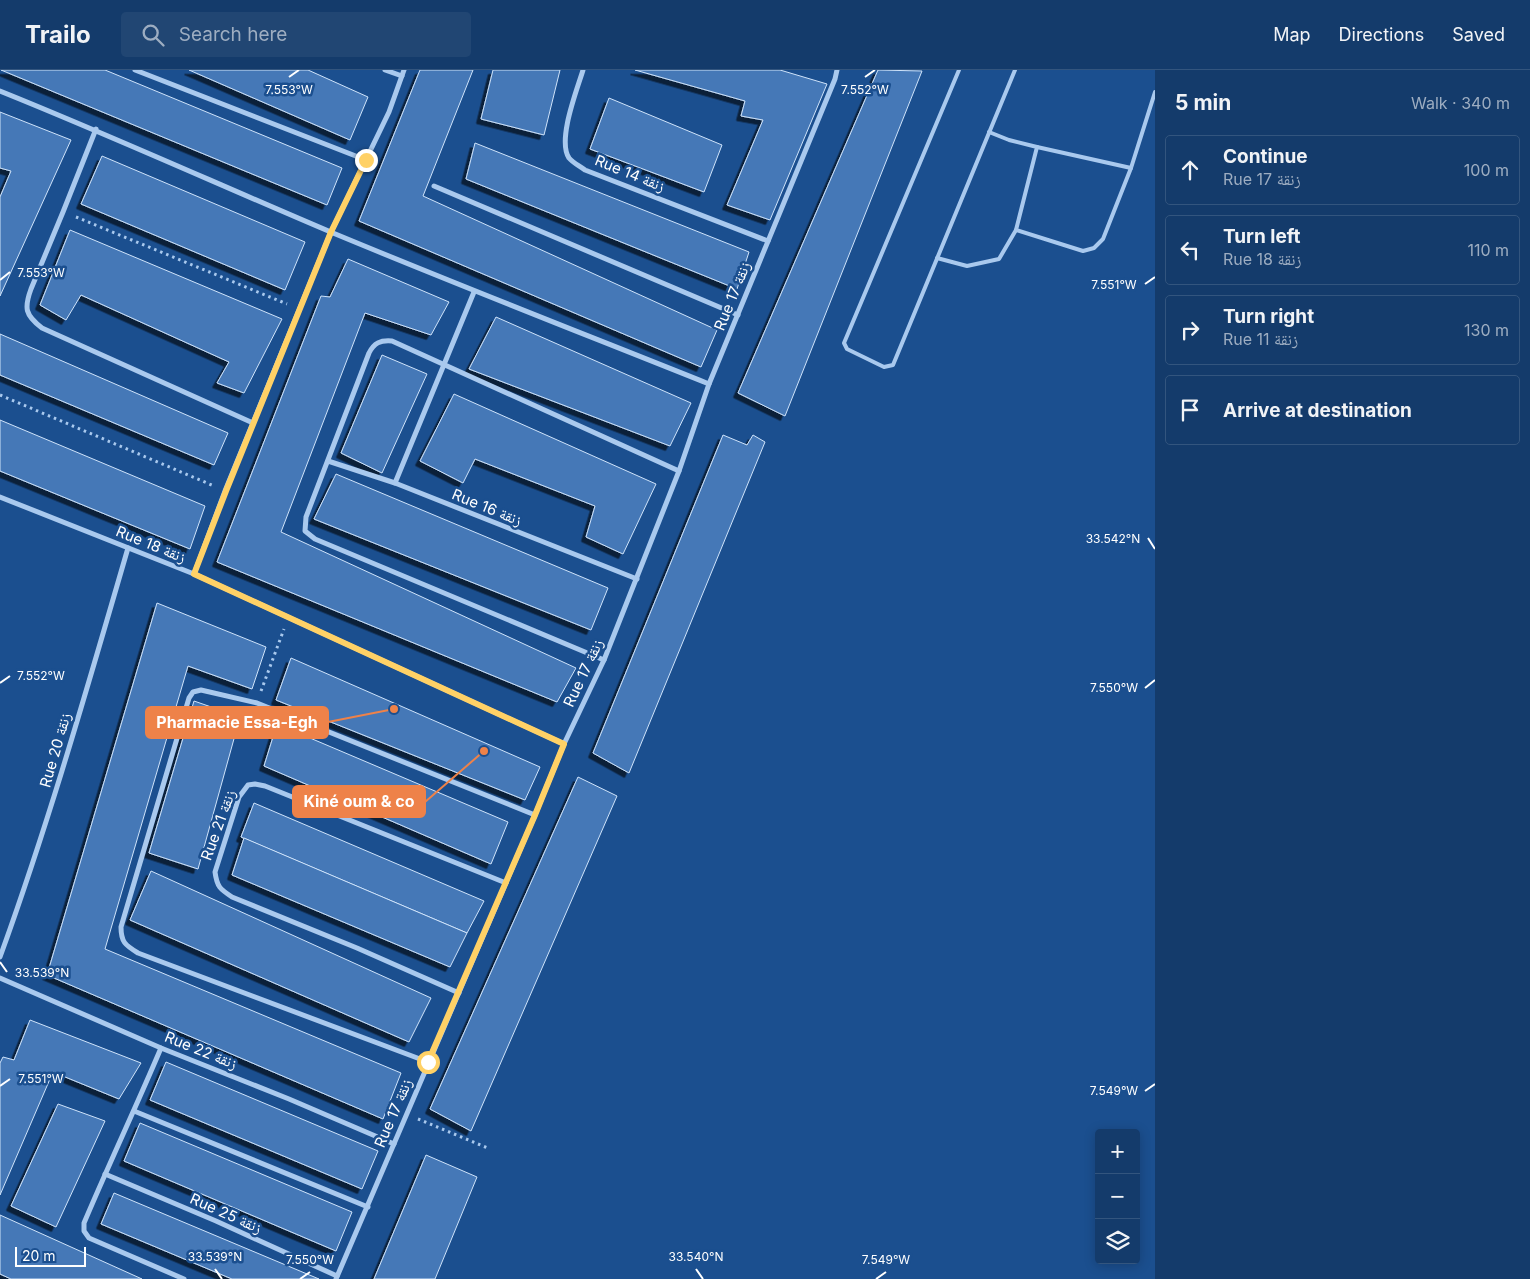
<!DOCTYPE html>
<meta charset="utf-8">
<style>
:root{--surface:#143b6b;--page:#214673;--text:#f1f3f6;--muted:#9dadc1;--line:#33557e}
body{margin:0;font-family:Inter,"Noto Naskh Arabic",sans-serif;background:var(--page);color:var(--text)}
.controls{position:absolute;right:15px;bottom:15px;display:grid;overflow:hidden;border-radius:5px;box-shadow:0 2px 12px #0003}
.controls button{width:45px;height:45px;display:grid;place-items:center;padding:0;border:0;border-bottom:1px solid var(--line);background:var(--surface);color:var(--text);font:25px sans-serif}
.scale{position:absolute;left:15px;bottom:12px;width:71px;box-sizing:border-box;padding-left:5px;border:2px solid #fff;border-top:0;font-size:14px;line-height:18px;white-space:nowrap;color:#fff;-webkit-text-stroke:4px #1b4f8f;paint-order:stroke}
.stop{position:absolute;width:15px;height:15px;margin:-11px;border:4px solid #ffd166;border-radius:50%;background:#fff}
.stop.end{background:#ffd166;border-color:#fff;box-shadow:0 1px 5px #0008}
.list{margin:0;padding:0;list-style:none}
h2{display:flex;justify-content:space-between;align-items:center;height:65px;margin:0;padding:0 20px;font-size:21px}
h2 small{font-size:16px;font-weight:400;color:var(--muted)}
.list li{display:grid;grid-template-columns:32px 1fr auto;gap:15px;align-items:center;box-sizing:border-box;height:70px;margin:0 10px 10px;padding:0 10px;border:1px solid var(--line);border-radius:5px}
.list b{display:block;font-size:19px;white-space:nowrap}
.list p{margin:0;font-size:16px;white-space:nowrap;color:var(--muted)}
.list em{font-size:16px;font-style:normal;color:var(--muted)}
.icon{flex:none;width:28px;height:28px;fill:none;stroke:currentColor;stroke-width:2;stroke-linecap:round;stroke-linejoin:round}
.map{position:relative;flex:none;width:1155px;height:1209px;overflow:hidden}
header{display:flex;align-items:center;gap:30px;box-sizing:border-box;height:70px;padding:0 25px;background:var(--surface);border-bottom:1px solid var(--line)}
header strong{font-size:24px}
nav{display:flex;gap:28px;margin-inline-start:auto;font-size:18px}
.search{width:350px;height:45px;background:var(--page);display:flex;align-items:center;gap:12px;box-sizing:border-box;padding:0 18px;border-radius:5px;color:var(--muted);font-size:19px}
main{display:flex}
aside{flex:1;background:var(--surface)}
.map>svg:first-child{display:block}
</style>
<header>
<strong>Trailo</strong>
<div class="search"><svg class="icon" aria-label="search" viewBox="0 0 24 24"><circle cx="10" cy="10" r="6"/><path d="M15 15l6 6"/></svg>Search here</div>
<nav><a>Map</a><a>Directions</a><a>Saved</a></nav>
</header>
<main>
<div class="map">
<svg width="1155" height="1209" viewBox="0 0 1155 1209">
<defs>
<filter id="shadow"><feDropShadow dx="-4.5" dy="4.5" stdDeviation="0" flood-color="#0009"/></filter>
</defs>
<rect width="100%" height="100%" fill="#1b4f8f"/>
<g fill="#4478b7" stroke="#cfe3fa" filter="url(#shadow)">
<path d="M1 0H105L342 98 327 135Z"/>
<path d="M189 0H308L368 27 350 70Z"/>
<path d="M420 0H473L423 126 717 260 701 297 359 151Z"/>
<path d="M493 0H560L544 65 481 49Z"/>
<path d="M635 0H780L827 14 770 150 727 135 763 50 741 46 745 31Z"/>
<path d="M878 0 922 1 785 346 738 323Z"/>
<path d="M609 28 722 75 704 122 590 79Z"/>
<path d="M0 42 71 70 0 226V127L11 101 0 98Z"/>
<path d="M475 73 749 182 737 219 466 109Z"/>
<path d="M102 86 305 172 285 220 81 134Z"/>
<path d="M70 160 282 249 244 323 217 313 229 292 81 225 66 250 40 235Z"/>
<path d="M348 189 449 232 431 265 365 243 281 462 576 598 557 632 217 492 321 226 330 227Z"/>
<path d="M496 247 691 333 670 376 469 299Z"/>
<path d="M0 264 228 363 214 395 0 305Z"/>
<path d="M382 285 427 304 382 403 341 383Z"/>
<path d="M454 324 656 414 623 484 586 467 595 436 475 389 463 413 420 391Z"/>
<path d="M0 350 205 436 190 479 0 401Z"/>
<path d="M723 365 747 375 753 365 765 372 629 703 593 683Z"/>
<path d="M336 404 608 518 591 560 314 449Z"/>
<path d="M157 533 266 577 252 619 188 596 105 879 401 1003 383 1049 47 905Z"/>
<path d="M291 588 540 697 525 730 276 630Z"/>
<path d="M194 631 240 647 198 799 149 783Z"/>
<path d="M277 654 508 752 491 794 264 696Z"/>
<path d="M578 707 617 726 471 1061 430 1039Z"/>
<path d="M254 733 484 831 467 863 241 767Z"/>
<path d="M244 768 467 863 450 897 232 805Z"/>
<path d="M151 801 431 928 409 972 130 850Z"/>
<path d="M30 950 141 993 119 1029 53 1002 0 1125V993L3 987 14 990Z"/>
<path d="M166 992 378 1081 362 1119 150 1030Z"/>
<path d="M58 1034 105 1051 56 1157 11 1136Z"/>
<path d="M140 1053 352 1142 336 1181 124 1091Z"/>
<path d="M426 1085 477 1107 435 1209H374Z"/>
<path d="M114 1123 319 1209H232L101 1154Z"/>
<path d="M0 1145 142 1209H11L0 1204Z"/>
</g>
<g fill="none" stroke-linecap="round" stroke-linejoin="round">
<g stroke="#a9c9ee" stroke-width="3" stroke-dasharray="2.5 4" stroke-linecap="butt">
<path d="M76 147 287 234"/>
<path d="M0 325 214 416"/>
<path d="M261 621 284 559"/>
<path d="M418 1049 490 1079"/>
</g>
<g stroke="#a9c9ee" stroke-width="4">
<path d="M959 0 844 273 847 279 884 297 893 295 1015 0"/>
<path d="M989 62 1009 70 1037 77 1016 160 1083 181 1094 178 1103 169 1131 98 1155 22"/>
<path d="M1037 77 1131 98"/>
<path d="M937 188 967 196 999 189 1016 160"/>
</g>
<g stroke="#a9c9ee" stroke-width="5">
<path d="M135 0 366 90"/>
<path d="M385 0 402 6"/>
<path d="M583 0C577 20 557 70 569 88 573 93 580 96 585 100L768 171"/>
<path d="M0 21C112 66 222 116 333 163 458 215 584 264 709 314"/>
<path d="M96 59 63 142 31 219C24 238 25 245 42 258L253 353"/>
<path d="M434 116 738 245"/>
<path d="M328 391 395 413 637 509"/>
<path d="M395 413 474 222"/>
<path d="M0 427 194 504 564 674"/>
<path d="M194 504 225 421 331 162 389 42 404 0"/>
<path d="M604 590 315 469 305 461 306 447 369 283C374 273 380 270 392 271L679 401"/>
<path d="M0 887C49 752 88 615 128 478"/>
<path d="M0 908 161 978 289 1029 394 1074"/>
<path d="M459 923 357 878 232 827C220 819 217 817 215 802L239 727 248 715 255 714 265 716 506 813"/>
<path d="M161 978C136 1037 109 1094 84 1153V1161L89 1168 184 1209"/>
<path d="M428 992 138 883C125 875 121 872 121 857L189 628 193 622 201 620 257 633 535 745"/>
<path d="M134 1041 368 1137"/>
<path d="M105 1104 216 1151 337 1206"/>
<path d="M336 1209 535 745 564 674 604 590 679 401 709 314 835 9 837 0"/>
</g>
</g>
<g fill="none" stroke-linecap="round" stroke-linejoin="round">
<path stroke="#ffd166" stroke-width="6" d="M366 90 331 162 226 421 194 504 564 674 535 745 428 992"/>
</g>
<path fill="none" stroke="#fff" stroke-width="2" d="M289 7 299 0M865 7 875 0M0 210 10 202M1145 214 1155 207M1148 468 1155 479M0 613 10 606M1145 618 1155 610M0 892 7 902M0 1016 10 1009M1145 1021 1155 1014M215 1199 222 1209M696 1199 703 1209M300 1209 310 1202M876 1209 886 1202"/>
<g text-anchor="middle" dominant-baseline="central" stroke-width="5" stroke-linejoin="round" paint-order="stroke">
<g font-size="15" fill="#fff" stroke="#1b4f8f">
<text transform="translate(630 103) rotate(22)">Rue 14 زنقة</text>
<text transform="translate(732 226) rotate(-68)">Rue 17 زنقة</text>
<text transform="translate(487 437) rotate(22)">Rue 16 زنقة</text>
<text transform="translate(151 474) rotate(22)">Rue 18 زنقة</text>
<text transform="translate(583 603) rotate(-65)">Rue 17 زنقة</text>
<text transform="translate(55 680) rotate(-74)">Rue 20 زنقة</text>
<text transform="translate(218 755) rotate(-70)">Rue 21 زنقة</text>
<text transform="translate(201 980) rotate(22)">Rue 22 زنقة</text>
<text transform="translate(393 1043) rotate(-67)">Rue 17 زنقة</text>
<text transform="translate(226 1143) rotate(24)">Rue 25 زنقة</text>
</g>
</g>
<g font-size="12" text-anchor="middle" fill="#fff" stroke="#1b4f8f" stroke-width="5" stroke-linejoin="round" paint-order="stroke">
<text x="289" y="24">7.553°W</text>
<text x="865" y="24">7.552°W</text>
<text x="41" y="207">7.553°W</text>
<text x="1114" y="219">7.551°W</text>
<text x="1113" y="473">33.542°N</text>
<text x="41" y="610">7.552°W</text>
<text x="1114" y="622">7.550°W</text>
<text x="42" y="907">33.539°N</text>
<text x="41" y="1013">7.551°W</text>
<text x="1114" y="1025">7.549°W</text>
<text x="215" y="1191">33.539°N</text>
<text x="696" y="1191">33.540°N</text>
<text x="310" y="1194">7.550°W</text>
<text x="886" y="1194">7.549°W</text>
</g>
<path fill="none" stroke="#ee8249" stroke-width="2" d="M394 639L328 652M484 681L425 732"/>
<g fill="#ee8249" stroke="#1b4f8f" stroke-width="2">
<circle cx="394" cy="639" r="5"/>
<circle cx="484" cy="681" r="5"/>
</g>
<g fill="#ee8249" stroke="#ee8249" stroke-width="2">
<rect x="146" y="637" width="182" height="31" rx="5"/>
<rect x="293" y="716" width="132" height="31" rx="5"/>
</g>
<g font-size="16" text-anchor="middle" font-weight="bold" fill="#fff">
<text x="237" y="658">Pharmacie Essa-Egh</text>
<text x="359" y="737">Kiné oum &amp; co</text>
</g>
</svg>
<div class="controls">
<button>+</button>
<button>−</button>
<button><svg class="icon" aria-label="layers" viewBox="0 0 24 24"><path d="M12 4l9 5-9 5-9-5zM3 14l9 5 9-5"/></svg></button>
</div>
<div class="scale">20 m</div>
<div class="stop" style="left:428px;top:992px"></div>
<div class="stop end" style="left:366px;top:90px"></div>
</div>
<aside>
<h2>5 min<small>Walk · 340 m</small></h2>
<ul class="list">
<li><svg class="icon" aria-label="ahead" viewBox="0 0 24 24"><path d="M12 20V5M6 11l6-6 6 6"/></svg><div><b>Continue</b><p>Rue 17 زنقة</p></div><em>100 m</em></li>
<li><svg class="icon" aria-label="left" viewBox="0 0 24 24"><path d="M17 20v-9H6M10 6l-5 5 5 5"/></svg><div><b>Turn left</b><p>Rue 18 زنقة</p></div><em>110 m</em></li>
<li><svg class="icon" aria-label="right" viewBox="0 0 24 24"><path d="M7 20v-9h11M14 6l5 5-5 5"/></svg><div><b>Turn right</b><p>Rue 11 زنقة</p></div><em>130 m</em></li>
<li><svg class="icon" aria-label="arrive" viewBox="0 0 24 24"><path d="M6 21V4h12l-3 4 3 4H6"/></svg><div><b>Arrive at destination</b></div></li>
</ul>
</aside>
</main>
